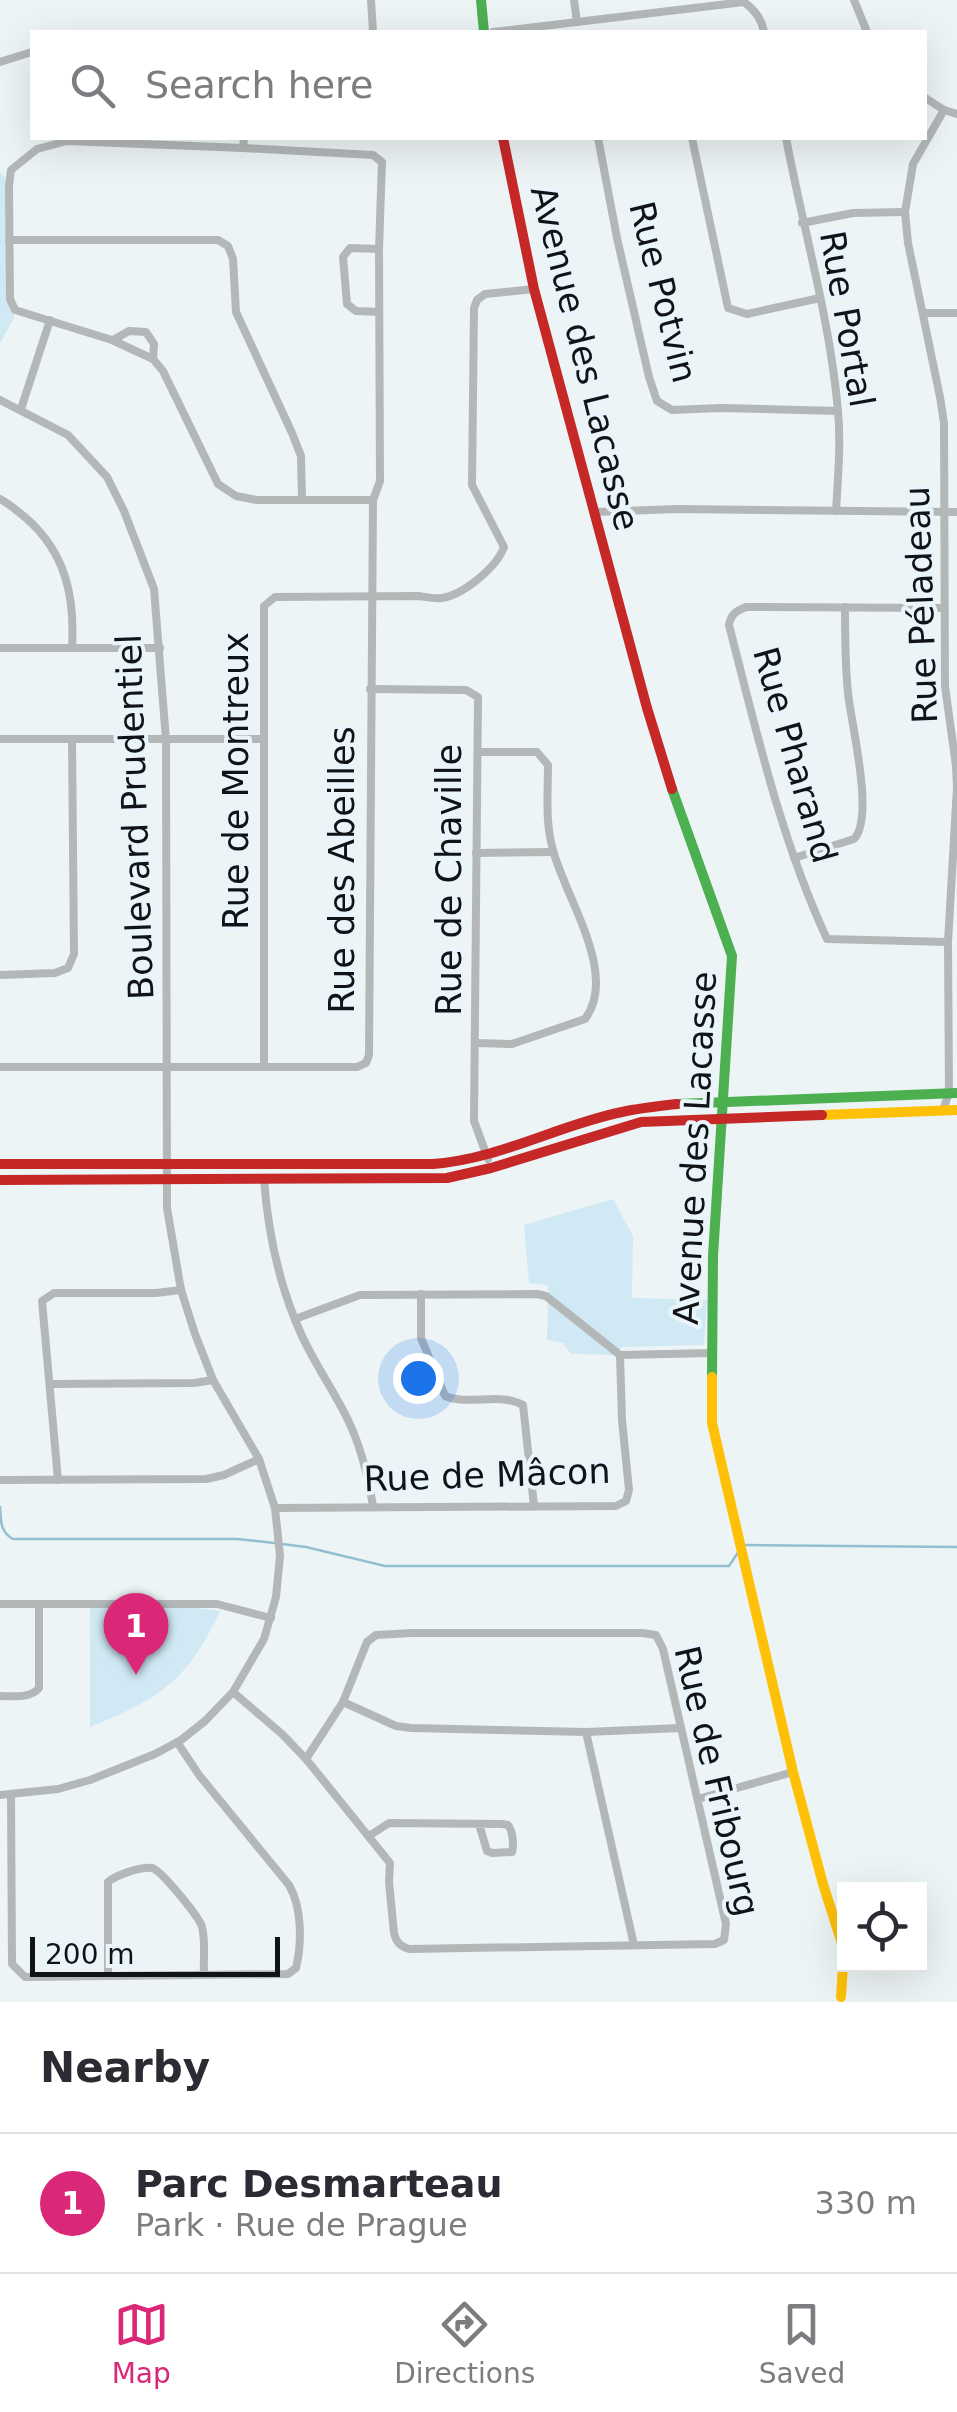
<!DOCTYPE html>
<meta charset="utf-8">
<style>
:root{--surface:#fff;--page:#f2f2f3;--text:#2b2b33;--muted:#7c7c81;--line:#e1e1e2;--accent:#db2777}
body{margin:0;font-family:"DejaVu Sans",sans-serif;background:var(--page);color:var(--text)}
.controls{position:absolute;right:30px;bottom:30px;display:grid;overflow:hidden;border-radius:0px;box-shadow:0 10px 40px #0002}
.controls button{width:90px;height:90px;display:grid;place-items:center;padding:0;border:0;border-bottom:2px solid var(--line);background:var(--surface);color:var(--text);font:50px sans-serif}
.scale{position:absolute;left:30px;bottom:25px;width:250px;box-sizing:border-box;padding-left:10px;border:5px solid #101416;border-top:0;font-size:28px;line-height:35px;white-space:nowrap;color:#101416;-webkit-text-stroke:8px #e9f5fa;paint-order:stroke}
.you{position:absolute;left:418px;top:1378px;width:35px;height:35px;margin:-25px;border:8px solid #fff;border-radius:50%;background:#1a73e8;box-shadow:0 0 0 15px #1a73e833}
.badge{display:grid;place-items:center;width:65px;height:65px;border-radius:50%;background:var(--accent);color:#fff;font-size:32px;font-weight:700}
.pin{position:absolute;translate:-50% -82px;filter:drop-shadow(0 2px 5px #0008)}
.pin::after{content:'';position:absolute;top:52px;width:35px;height:30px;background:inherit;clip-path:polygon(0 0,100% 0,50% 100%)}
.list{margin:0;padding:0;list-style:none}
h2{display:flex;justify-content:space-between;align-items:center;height:130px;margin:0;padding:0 40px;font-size:42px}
h2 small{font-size:32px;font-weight:400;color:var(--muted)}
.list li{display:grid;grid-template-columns:65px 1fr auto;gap:30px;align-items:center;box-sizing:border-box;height:140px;padding:0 40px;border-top:2px solid var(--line)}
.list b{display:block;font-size:38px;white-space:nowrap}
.list p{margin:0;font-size:32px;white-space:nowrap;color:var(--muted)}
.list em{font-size:32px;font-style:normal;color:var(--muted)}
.icon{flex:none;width:55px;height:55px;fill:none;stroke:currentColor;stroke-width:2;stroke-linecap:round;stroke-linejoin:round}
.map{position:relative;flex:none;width:957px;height:2002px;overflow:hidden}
.search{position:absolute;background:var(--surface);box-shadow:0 10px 40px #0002;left:30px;right:30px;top:30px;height:110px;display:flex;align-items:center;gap:25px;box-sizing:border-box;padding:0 35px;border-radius:0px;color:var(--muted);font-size:38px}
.sheet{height:270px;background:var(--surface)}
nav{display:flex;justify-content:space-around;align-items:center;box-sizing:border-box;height:140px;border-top:2px solid var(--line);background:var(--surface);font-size:28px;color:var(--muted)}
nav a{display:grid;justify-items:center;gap:5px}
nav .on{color:var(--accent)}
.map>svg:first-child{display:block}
</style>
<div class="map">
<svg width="957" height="2002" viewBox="0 0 957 2002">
<rect width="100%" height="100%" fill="#edf4f6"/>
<g fill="#d0e9f4">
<path d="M0 172 7 180 14 312V318L0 343Z"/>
<path d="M613 1199 633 1236 632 1298 707 1300 704 1345 622 1347 614 1355 571 1354 563 1343 547 1340 548 1285 529 1283 524 1225Z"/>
<path d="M90 1607H189L220 1611C187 1681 161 1698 90 1727Z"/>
</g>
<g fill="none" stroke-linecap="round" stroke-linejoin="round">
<g stroke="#94bfd1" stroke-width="2.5">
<path d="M0 1507C1 1521 0 1532 13 1539H237L274 1543"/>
<path d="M282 1544 306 1547 385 1566H729L739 1551"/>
<path d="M743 1545 957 1547"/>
</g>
<g stroke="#b3b7b8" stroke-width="8">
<path d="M371 0 373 32"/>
<path d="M574 0 577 22"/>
<path d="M854 0 867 32"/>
<path d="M493 32 744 2C755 10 762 19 764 32"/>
<path d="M0 62 32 52"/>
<path d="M924 97 944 110 957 114"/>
<path d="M598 138 617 238 649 377 657 401 672 410 721 408 838 411"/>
<path d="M692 138 728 308 747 314 820 298"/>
<path d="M786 138C803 228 830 319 838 411 841 444 838 478 836 511"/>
<path d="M243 148 67 141 37 149 11 170 9 186 10 299 15 310 112 340 153 359 163 371 218 484 236 496 257 500H373"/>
<path d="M802 223 853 213 905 212"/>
<path d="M9 240H218L228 246 233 259 236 312 292 433 301 456 302 500"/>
<path d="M379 312 356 311 347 304 343 257 350 248 379 249"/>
<path d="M923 313H957"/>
<path d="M113 340 129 331 146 332 154 344 153 359"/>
<path d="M0 400 68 435 107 477 124 511 154 589 166 740 167 1208 181 1290 195 1334 213 1380 259 1459 275 1508 280 1556 276 1597 264 1639 233 1692 205 1721 181 1740 155 1754 90 1780 58 1789 0 1795"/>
<path d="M21 409 50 320"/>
<path d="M0 499C10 504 17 511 26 518 66 553 75 597 72 648"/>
<path d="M595 512 678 509 957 512"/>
<path d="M943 608 746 607C736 611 731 614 729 625 756 730 781 840 827 939L948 942"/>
<path d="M0 648H160"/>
<path d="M370 689 466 690 478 697 474 1121 488 1159"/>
<path d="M0 739H263"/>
<path d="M476 853 553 852"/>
<path d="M794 858 854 839C875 818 851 723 848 693 845 665 845 636 845 607"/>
<path d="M0 975 55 973 68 968 74 954 72 739"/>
<path d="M476 1043 512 1044 585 1019C619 974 565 897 553 850 545 823 548 794 548 765L537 752H478"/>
<path d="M264 1066V606L275 597 418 596C426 597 435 599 442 598 463 595 497 567 504 547L472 485 474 308 477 300 485 294 534 289"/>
<path d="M0 1067H357L366 1063 369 1055 373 500 380 481 379 249 382 162 373 155 243 148 244 138"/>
<path d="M943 1110 949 1093 948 942 957 787 956 766 945 686 944 423 940 397 908 243 905 212 913 164 944 110"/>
<path d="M264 1179C268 1234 279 1286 302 1336 315 1364 333 1390 347 1418 361 1446 368 1476 373 1506"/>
<path d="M421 1294V1338L445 1396C469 1406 500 1392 523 1405L534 1506"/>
<path d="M620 1355 712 1353"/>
<path d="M50 1384 194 1383 213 1380"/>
<path d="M0 1480 206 1479 224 1475 259 1459"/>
<path d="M58 1480 42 1301 54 1293H156L181 1290"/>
<path d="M275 1508 616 1506 626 1501 629 1490 622 1420 620 1355 546 1296 537 1294 360 1295 295 1319"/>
<path d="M0 1604H217L271 1618"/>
<path d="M233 1692 282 1734 306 1759 343 1702 367 1642 376 1635 412 1633H642L656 1635 663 1649 726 1924 724 1940 715 1944 409 1949C400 1946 396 1942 394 1933L389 1882 390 1863 306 1759"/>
<path d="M0 1696C13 1696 30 1699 39 1688V1605"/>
<path d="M343 1702 396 1726 411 1728 586 1732 681 1728"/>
<path d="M586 1732 634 1945"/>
<path d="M11 1795 12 1964 25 1977 288 1974 296 1968C302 1943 302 1907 289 1885L199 1775 177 1742"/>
<path d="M698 1799 793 1772"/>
<path d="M369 1836 389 1823 502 1824 508 1825C513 1832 514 1844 512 1852L492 1853 487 1851 479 1824"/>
<path d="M108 1975V1882C116 1875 142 1866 152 1868 161 1870 200 1918 202 1927 206 1942 203 1960 204 1974"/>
</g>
<g stroke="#4caf50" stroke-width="10">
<path d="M481 0 484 32"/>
<path d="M672 789 732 956 713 1256 712 1377"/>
<path d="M677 1104 957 1093"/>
</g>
<g stroke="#ffc107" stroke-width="10">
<path d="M822 1115 957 1110"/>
<path d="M712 1377V1423L793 1772 823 1884 844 1950 841 1997"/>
</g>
<g stroke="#c62828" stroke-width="10">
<path d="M503 138 534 289 647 708 672 789"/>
<path d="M0 1164H433C500 1159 558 1125 622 1112 640 1108 659 1106 677 1104"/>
<path d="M0 1180 447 1178 491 1168 641 1122 822 1115"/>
</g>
</g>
<g text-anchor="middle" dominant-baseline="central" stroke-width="8" stroke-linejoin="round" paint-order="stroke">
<g font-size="35" fill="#101416" stroke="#e9f5fa">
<text transform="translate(663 292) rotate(76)">Rue Potvin</text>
<text transform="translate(847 319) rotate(80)">Rue Portal</text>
<text transform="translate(585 358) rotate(76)">Avenue des Lacasse</text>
<text transform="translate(921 605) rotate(-92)">Rue Péladeau</text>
<text transform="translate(795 755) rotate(74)">Rue Pharand</text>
<text transform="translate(236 781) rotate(-90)">Rue de Montreux</text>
<text transform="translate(135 817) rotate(-92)">Boulevard Prudentiel</text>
<text transform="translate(342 870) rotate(-90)">Rue des Abeilles</text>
<text transform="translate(449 880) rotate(-90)">Rue de Chaville</text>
<text transform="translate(695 1148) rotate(-87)">Avenue des Lacasse</text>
<text transform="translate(487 1475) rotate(-2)">Rue de Mâcon</text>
<text transform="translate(717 1781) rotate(77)">Rue de Fribourg</text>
</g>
</g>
</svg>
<div class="controls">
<button><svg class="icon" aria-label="locate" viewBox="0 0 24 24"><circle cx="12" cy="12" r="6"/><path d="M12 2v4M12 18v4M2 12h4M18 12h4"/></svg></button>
</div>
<div class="scale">200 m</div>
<div class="you"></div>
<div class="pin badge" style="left:136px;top:1675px">1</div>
<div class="search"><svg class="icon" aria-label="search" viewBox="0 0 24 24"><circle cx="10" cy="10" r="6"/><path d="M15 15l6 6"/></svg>Search here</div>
</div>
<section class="sheet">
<h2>Nearby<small></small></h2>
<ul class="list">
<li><span class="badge">1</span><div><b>Parc Desmarteau</b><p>Park · Rue de Prague</p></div><em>330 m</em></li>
</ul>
</section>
<nav>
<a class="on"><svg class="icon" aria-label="map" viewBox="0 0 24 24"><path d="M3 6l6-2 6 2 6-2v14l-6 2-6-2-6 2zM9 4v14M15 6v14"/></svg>Map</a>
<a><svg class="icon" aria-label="directions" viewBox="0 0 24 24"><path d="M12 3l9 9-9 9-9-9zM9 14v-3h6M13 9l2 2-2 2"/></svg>Directions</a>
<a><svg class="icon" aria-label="saved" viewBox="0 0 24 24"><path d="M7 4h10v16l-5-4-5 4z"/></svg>Saved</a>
</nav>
